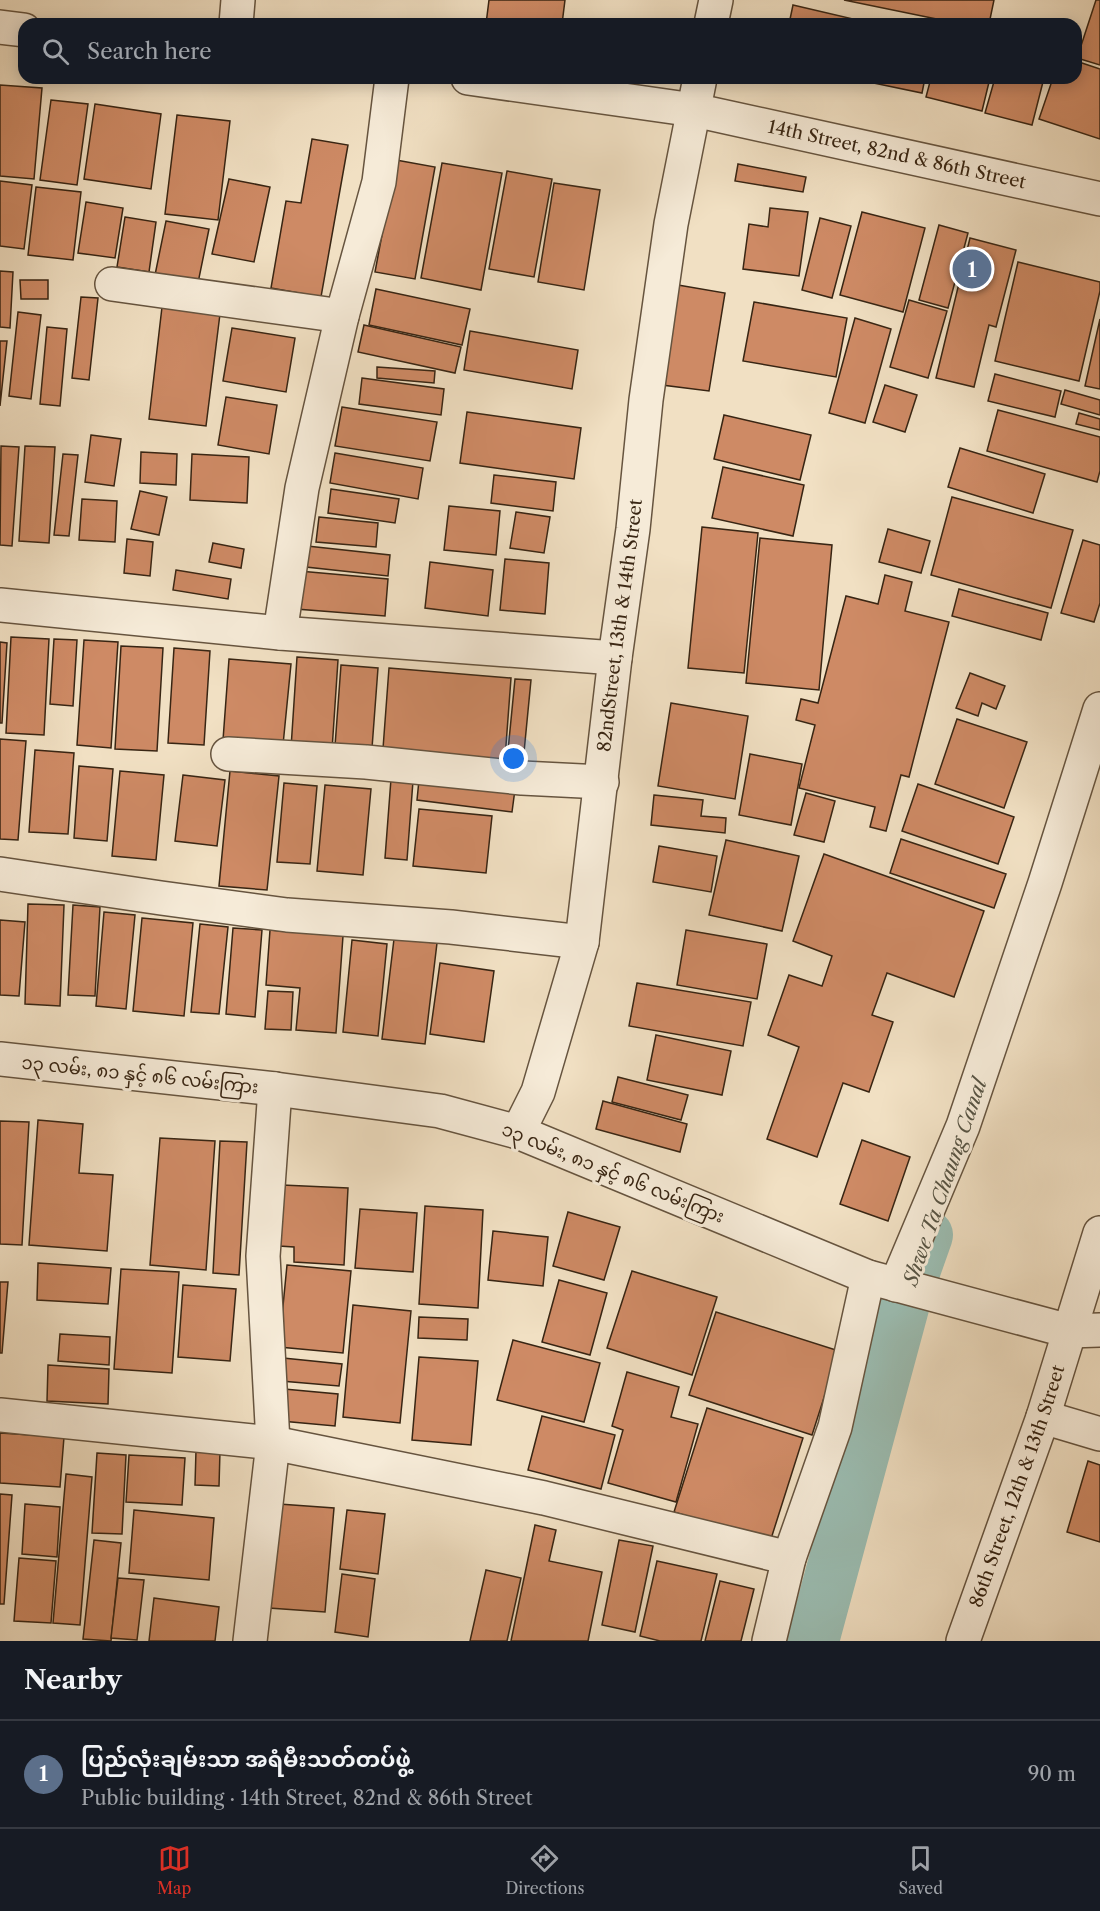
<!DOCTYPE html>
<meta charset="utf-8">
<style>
:root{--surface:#171b24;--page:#20242c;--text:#f1f3f6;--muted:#9ea1a6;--line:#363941;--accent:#d93025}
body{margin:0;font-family:"Libre Caslon Text","Noto Sans Myanmar",serif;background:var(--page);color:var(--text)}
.you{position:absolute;left:514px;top:759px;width:21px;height:21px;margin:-15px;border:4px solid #fff;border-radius:50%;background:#1a73e8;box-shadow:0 0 0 9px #1a73e833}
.badge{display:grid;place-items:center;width:39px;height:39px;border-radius:50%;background:var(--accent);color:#fff;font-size:20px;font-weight:700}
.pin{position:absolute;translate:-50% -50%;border:3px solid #fff;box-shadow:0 2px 6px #0006}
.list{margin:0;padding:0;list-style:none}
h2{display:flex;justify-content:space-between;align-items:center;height:78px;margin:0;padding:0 24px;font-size:26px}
h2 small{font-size:20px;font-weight:400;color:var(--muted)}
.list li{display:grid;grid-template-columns:39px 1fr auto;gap:18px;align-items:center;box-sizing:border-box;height:108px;padding:0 24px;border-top:2px solid var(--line)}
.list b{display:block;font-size:22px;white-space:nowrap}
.list p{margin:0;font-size:20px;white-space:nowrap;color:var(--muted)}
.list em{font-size:20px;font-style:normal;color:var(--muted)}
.icon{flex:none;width:33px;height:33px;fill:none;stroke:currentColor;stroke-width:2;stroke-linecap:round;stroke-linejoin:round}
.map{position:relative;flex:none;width:1100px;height:1641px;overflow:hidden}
.search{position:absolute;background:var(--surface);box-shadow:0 3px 15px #0003;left:18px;right:18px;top:18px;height:66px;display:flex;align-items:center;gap:15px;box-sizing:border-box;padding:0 21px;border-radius:18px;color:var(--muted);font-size:22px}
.sheet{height:186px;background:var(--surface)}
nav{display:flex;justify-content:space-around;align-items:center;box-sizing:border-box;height:84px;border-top:2px solid var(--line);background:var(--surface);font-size:16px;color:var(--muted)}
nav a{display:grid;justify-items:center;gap:3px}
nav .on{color:var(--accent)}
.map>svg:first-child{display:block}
</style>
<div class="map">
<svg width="1100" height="1641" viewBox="0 0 1100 1641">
<rect width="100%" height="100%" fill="#f1e0c3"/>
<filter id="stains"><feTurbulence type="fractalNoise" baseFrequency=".00333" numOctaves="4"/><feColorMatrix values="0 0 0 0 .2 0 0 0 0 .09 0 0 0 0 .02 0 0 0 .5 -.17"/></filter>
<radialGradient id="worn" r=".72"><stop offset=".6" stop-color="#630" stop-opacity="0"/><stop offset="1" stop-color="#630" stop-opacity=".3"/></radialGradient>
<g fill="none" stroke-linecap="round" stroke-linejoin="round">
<path stroke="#9bbdb2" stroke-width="52" d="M813 1641 908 1289 927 1235"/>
</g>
<g fill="#ce8a65" stroke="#382513" stroke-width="1.5">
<path d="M489 0H565L562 24H486Z"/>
<path d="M844 0H994L989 24H961Z"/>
<path d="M1096 0H1100V65L1077 58Z"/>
<path d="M793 5 866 22V24H789Z"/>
<path d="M1076 61 1100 69V139L1039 119 1053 78H1076Z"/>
<path d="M830 78H853L852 83Z"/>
<path d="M860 78H925L922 93 859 80Z"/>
<path d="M931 78H990L982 111 926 97Z"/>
<path d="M995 78H1044L1032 125 985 113Z"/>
<path d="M0 85 42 88 34 179 0 176Z"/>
<path d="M51 100 88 104 77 185 40 180Z"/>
<path d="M95 104 161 114 151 189 84 179Z"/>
<path d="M177 115 230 121 218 220 165 214Z"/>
<path d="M312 139 348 145 321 297 271 288 286 201 301 203Z"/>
<path d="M396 160 435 167 415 279 375 272Z"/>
<path d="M442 163 502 173 481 290 421 278Z"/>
<path d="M738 164 806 177 803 192 735 181Z"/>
<path d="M507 171 552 179 534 277 489 269Z"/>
<path d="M229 179 270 187 254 262 212 254Z"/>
<path d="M0 181 32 185 24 249 0 246Z"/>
<path d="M554 183 600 190 584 290 538 282Z"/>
<path d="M36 187 81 192 73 260 28 255Z"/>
<path d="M86 202 123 208 115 258 78 253Z"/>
<path d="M770 208 808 212 799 276 743 269 749 224 768 227Z"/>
<path d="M862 212 925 228 903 312 840 295Z"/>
<path d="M125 217 156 222 149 272 117 267Z"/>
<path d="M820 218 851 226 832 298 802 290Z"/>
<path d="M166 221 209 229 198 283 155 275Z"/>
<path d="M939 225 968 233 948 308 919 300Z"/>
<path d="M970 238 1016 250 996 327 989 325 974 387 936 378Z"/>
<path d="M1018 262 1100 282V291L1079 381 995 361Z"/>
<path d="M0 271 13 272 10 328 0 327Z"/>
<path d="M20 280H48V299H21Z"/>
<path d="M678 285 725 293 709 391 662 385Z"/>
<path d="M376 289 470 309 462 345 369 325Z"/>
<path d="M81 297 98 298 89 380 72 378Z"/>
<path d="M909 300 947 311 928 378 890 367Z"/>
<path d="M754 302 847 318 836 377 743 361Z"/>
<path d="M162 307 220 314 206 426 149 419Z"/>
<path d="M18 312 41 315 31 399 9 396Z"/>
<path d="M855 318 891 329 865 423 829 413Z"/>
<path d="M1100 319V389L1085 386Z"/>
<path d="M364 325 461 347 455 373 358 352Z"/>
<path d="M47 327 67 329 60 406 40 404Z"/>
<path d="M232 328 295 338 286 392 223 381Z"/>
<path d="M470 331 578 350 572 389 464 370Z"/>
<path d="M0 341H7L0 406Z"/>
<path d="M377 367 435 371 434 383 377 378Z"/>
<path d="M995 374 1061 391 1055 417 988 401Z"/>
<path d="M362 378 444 389 441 415 359 404Z"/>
<path d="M885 385 917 395 905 432 873 422Z"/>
<path d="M1065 390 1100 400V415L1061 404Z"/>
<path d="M226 397 277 405 269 454 218 445Z"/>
<path d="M342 407 437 422 430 461 335 446Z"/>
<path d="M998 410 1100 437V471L1097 482 987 451Z"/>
<path d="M467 412 581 428 574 479 460 463Z"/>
<path d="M1079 413 1100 419V430L1076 424Z"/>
<path d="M724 415 811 435 800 480 714 459Z"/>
<path d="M91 435 121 439 114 486 85 482Z"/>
<path d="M1 446 19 447 12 546 0 545Z"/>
<path d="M25 446 55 447 49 543 19 541Z"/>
<path d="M960 448 1045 474 1033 513 948 487Z"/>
<path d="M141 452 177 454 176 485 140 483Z"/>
<path d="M335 453 423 468 418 499 330 483Z"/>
<path d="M63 454 78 455 69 536 54 535Z"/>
<path d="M192 454 249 457 247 503 190 500Z"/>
<path d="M723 467 804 485 793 536 712 518Z"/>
<path d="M494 475 556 482 553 511 491 503Z"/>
<path d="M331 489 399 499 395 523 328 513Z"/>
<path d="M140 491 167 497 159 535 131 529Z"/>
<path d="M952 497 1073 530 1051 608 931 575Z"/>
<path d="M82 499 117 501 115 542 79 540Z"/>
<path d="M449 506 500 511 496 555 444 550Z"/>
<path d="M516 512 550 517 544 553 510 548Z"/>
<path d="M319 517 378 523 376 547 316 542Z"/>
<path d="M702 527 758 533 744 673 688 668Z"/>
<path d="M888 529 930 541 921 573 879 562Z"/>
<path d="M760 538 832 545 819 690 746 683Z"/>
<path d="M127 539 153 542 150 576 124 573Z"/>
<path d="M1083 540 1100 545V603L1094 622 1061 613Z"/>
<path d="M213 543 244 549 241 568 209 562Z"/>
<path d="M307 546 390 555 388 576 306 567Z"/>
<path d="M505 559 549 563 545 614 500 610Z"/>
<path d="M430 562 493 570 488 616 425 608Z"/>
<path d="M176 570 231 579 228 599 173 590Z"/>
<path d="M299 571 388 579 385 616 296 609Z"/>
<path d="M885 575 912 582 905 611 949 622 909 777 901 775 886 831 870 827 875 807 799 788 815 725 796 720 801 699 818 703 846 596 878 604Z"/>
<path d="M959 589 1048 613 1041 640 952 616Z"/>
<path d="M11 637 49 639 44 735 6 733Z"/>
<path d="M54 639 77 640 73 706 50 704Z"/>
<path d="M84 640 118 642 111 748 77 745Z"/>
<path d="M0 642 7 643 2 723H0Z"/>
<path d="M121 646 163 648 157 751 115 749Z"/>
<path d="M174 648 210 651 204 745 168 743Z"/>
<path d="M297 657 338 660 332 750 291 748Z"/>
<path d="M229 659 291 664 283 745 223 740Z"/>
<path d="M341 665 378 668 372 748 335 746Z"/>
<path d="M389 668 511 678 504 772 382 762Z"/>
<path d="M970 673 1005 686 996 709 982 703 978 716 956 708Z"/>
<path d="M515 679 531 680 522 773 506 771Z"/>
<path d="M671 703 748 716 735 799 658 786Z"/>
<path d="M957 719 1027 742 1004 808 935 784Z"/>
<path d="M0 739 26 741 18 840 0 839Z"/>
<path d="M35 750 74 753 68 834 29 832Z"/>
<path d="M750 754 802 764 791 825 739 815Z"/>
<path d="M79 766 113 769 107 841 74 838Z"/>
<path d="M420 770 516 782 512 812 417 800Z"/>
<path d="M120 771 164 775 156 860 112 856Z"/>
<path d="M230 771 279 776 267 890 219 886Z"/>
<path d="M183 775 225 780 217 846 175 841Z"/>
<path d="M391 779 413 781 407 860 385 858Z"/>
<path d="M284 783 317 786 310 864 277 862Z"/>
<path d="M918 784 1014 817 998 864 902 831Z"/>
<path d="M325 785 371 789 363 875 317 871Z"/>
<path d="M806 793 835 801 824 842 794 835Z"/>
<path d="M654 795 703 800 701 816 726 818 725 833 651 825Z"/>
<path d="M419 809 492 816 486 873 413 866Z"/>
<path d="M901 839 1006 874 994 908 890 873Z"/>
<path d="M726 840 799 856 782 931 709 915Z"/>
<path d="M659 846 717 856 711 892 653 882Z"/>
<path d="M824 854 984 911 954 997 887 973 872 1015 893 1022 869 1092 843 1083 817 1157 767 1139 799 1047 768 1035 789 975 822 986 832 956 793 941Z"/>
<path d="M28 904 64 905 60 1006 25 1004Z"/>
<path d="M73 905 100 907 95 996 68 995Z"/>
<path d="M104 912 135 915 126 1009 96 1006Z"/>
<path d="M142 918 193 923 184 1016 133 1011Z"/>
<path d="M0 920 25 922 19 996 0 995Z"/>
<path d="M200 924 228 927 219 1014 191 1012Z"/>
<path d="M233 928 262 930 255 1017 226 1014Z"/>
<path d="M270 930 343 936 336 1033 296 1030 300 988 266 985Z"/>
<path d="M686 930 767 944 757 999 677 985Z"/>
<path d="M394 939 437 943 425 1044 382 1039Z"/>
<path d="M352 940 387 944 378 1036 343 1032Z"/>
<path d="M440 963 494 971 484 1042 430 1034Z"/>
<path d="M637 983 751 1002 743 1046 629 1026Z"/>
<path d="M268 991 293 992 291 1030 265 1029Z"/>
<path d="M656 1035 731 1051 722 1095 647 1080Z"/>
<path d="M618 1077 688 1095 681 1120 612 1102Z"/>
<path d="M603 1101 687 1124 680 1152 596 1129Z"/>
<path d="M38 1120 83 1124 79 1173 113 1175 107 1251 29 1245Z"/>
<path d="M0 1121 29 1122 22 1245 0 1244Z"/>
<path d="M160 1138 215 1141 206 1270 150 1265Z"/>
<path d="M862 1140 910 1157 888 1221 840 1204Z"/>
<path d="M220 1141 247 1142 239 1275 213 1273Z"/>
<path d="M282 1185 348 1188 344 1265 294 1262V1247L279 1246Z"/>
<path d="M425 1206 483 1210 478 1308 419 1304Z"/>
<path d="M360 1209 417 1213 413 1272 355 1268Z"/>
<path d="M568 1212 620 1227 604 1280 553 1266Z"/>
<path d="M493 1231 548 1237 543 1286 488 1280Z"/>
<path d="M38 1263 111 1268 108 1304 37 1300Z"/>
<path d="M287 1265 351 1271 343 1353 279 1347Z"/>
<path d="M121 1269 179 1272 172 1373 114 1369Z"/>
<path d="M632 1271 717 1297 692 1375 607 1348Z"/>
<path d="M559 1280 607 1293 590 1355 542 1342Z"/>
<path d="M0 1282H8L2 1353H0Z"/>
<path d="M183 1285 236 1289 230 1361 178 1357Z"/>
<path d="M353 1305 411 1311 400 1423 343 1417Z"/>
<path d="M716 1312 839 1351 812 1435 689 1395Z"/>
<path d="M419 1317 468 1319 467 1340 418 1338Z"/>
<path d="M60 1334 110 1337 109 1365 58 1361Z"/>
<path d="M513 1340 600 1363 584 1422 497 1400Z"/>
<path d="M419 1357 478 1361 471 1445 412 1440Z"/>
<path d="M283 1358 342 1364 339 1386 281 1381Z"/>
<path d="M48 1365 109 1369 108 1404 47 1401Z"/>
<path d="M627 1372 679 1387 671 1417 698 1424 676 1502 608 1483 623 1430 612 1426Z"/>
<path d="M284 1389 338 1394 335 1426 281 1421Z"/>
<path d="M707 1408 803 1438 770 1542 674 1512Z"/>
<path d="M542 1416 615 1435 601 1489 528 1470Z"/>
<path d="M0 1433 64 1437 60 1487 0 1483Z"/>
<path d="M196 1450 220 1451 219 1486 195 1485Z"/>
<path d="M97 1453 126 1455 122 1534 92 1533Z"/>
<path d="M129 1455 185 1458 182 1505 126 1502Z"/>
<path d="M1088 1461 1100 1465V1542L1067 1532Z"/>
<path d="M66 1474 92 1477 80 1625 53 1623Z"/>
<path d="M0 1494 12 1495 4 1604H0Z"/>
<path d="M25 1504 60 1507 57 1557 22 1554Z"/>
<path d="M279 1504 334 1508 325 1612 269 1608Z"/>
<path d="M134 1510 214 1518 209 1580 129 1573Z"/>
<path d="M347 1510 385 1514 378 1574 340 1569Z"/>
<path d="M535 1525 556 1530 549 1561 602 1572 588 1641H511Z"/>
<path d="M94 1540 121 1543 111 1641 83 1639Z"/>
<path d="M619 1540 653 1546 635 1632 602 1625Z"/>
<path d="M19 1558 56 1561 51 1623 14 1621Z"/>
<path d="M657 1561 717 1574 701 1641H660L640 1636Z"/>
<path d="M486 1570 521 1578 507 1641H470Z"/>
<path d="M342 1574 375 1579 368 1637 335 1632Z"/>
<path d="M118 1578 144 1580 137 1640 111 1638Z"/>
<path d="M720 1581 754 1589 741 1641H705Z"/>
<path d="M154 1598 219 1607 215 1641H149Z"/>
</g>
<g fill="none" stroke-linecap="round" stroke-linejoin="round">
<g stroke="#66543f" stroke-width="36">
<g id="minor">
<path d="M236 24 238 0"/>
<path d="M711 24 716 0"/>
<path d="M0 27 24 30"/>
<path id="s1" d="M468 78 694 110 1100 199"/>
<path d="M112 284 342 316"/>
<path d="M0 605 280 633 615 658"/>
<path d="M280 633 302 488 342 316 379 182 392 78"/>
<path d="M228 754 366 762 522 778 602 782"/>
<path d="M0 874 161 898 287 915 451 927 582 942"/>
<path d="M0 1059 275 1089 440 1111 518 1132 868 1277 1069 1331 1100 1330"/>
<path id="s2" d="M518 1132 538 1092 582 942 615 658 633 529 646 400 671 224 700 78"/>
<path d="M896 1285 963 1126 1045 883 1100 709"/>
<path d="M0 1415 273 1443 544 1498 789 1558"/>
<path d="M1043 1417 1100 1434"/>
<path d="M250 1641 273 1443 263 1256 275 1089"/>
<path d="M769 1641 789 1558 835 1427 868 1277"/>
<path id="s3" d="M963 1641 1043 1417 1100 1233"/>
</g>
</g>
<use href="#minor" stroke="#f6ebd8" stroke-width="33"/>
</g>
<g text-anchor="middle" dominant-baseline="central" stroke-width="6" stroke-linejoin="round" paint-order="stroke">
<g font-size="18" fill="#382513" stroke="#f6ebd8">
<text stroke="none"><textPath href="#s1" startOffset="436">14th Street, 82nd &amp; 86th Street</textPath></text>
<text stroke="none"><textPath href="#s2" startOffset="520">82ndStreet, 13th &amp; 14th Street</textPath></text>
<text transform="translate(140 1075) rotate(6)">၁၃ လမ်း, ၈၁ နှင့် ၈၆ လမ်းကြား</text>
<text transform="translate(613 1173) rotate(22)">၁၃ လမ်း, ၈၁ နှင့် ၈၆ လမ်းကြား</text>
<text stroke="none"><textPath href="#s3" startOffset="164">86th Street, 12th &amp; 13th Street</textPath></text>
</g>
<g font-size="20" font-style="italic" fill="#565343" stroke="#f6ebd8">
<text transform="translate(945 1182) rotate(-71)">Shwe Ta Chaung Canal</text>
</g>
</g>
<rect width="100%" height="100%" filter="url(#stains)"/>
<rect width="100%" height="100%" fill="url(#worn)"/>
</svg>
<div class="you"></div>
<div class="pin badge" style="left:972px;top:269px;background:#5c6f8a">1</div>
<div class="search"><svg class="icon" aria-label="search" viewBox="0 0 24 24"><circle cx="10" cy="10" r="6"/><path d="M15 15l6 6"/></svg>Search here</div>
</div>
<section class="sheet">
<h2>Nearby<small></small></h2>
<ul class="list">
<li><span class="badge" style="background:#5c6f8a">1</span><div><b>ပြည်လုံးချမ်းသာ အရံမီးသတ်တပ်ဖွဲ့</b><p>Public building · 14th Street, 82nd &amp; 86th Street</p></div><em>90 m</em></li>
</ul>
</section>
<nav>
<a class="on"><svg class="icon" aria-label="map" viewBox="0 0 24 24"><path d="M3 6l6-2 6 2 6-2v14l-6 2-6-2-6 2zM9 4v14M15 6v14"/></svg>Map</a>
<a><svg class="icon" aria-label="directions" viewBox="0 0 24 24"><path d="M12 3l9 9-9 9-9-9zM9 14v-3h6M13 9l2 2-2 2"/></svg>Directions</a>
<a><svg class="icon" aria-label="saved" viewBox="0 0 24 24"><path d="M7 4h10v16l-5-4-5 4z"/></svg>Saved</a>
</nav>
